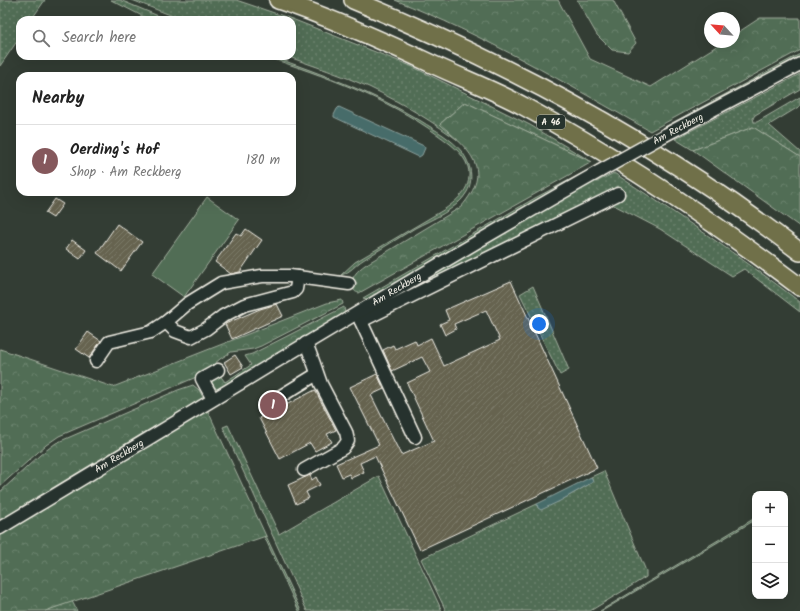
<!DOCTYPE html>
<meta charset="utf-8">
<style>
:root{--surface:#fff;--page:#f2f2f2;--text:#222;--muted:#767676;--line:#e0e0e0;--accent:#85585c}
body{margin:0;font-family:Kalam,sans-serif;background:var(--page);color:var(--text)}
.controls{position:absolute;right:12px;bottom:12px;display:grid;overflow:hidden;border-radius:8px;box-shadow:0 4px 16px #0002}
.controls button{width:36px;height:36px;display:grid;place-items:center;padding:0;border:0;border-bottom:1px solid var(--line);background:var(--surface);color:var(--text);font:20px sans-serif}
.compass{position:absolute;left:704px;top:12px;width:36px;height:36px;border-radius:50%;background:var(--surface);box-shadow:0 4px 16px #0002;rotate:296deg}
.you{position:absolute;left:539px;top:324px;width:14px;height:14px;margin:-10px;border:3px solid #fff;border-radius:50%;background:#1a73e8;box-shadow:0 0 0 6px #1a73e833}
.badge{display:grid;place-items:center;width:26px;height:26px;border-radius:50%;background:var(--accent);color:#fff;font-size:13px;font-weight:700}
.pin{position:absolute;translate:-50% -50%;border:2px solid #fff;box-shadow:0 1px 4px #0006}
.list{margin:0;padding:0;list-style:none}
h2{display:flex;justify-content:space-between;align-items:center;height:52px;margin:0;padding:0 16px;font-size:17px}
h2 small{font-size:13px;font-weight:400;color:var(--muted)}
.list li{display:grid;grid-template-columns:26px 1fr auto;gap:12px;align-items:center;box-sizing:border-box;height:72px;padding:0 16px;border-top:1px solid var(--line)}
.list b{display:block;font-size:15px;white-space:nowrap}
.list p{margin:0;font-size:13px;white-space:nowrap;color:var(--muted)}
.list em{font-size:13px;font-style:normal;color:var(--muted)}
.icon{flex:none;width:22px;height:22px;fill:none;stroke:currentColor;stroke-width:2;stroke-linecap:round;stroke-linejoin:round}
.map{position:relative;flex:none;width:800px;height:611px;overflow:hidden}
.search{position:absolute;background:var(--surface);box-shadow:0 4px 16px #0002;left:16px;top:16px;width:280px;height:44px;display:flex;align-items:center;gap:10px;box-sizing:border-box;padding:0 14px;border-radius:12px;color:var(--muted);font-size:15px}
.panel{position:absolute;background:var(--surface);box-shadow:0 4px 16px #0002;left:16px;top:72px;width:280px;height:124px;border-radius:12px}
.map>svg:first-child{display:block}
</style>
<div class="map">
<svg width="800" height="611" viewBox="0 0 800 611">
<defs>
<pattern id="grass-dots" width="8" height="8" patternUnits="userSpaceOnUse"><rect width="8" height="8" fill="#516d55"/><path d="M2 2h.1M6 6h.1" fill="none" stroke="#6b826d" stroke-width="1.8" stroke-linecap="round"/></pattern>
<pattern id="forest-crowns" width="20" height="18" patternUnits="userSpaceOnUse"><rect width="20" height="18" fill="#516d55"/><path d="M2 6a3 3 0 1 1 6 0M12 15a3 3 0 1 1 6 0" fill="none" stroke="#6b826d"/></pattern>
<pattern id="building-hatch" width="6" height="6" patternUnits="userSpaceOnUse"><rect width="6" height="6" fill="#666350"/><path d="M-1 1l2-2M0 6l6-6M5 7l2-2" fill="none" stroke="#7c7a69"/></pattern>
</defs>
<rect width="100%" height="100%" fill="#333d34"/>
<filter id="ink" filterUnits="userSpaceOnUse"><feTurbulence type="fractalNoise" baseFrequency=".025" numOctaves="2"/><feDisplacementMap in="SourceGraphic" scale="8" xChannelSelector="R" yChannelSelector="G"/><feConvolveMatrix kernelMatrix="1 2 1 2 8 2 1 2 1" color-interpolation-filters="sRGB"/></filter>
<g filter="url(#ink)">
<g fill="url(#grass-dots)" stroke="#a2af9e">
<path d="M0 0H45L31 20H20V37L0 66Z"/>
<path d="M111 0H120L168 20H150Z"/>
<path d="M132 0H236L292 19 411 66 530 125 592 162 465 102 440 124 463 144C434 122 402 103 369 87 342 75 314 66 286 56H292V20H183Z"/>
<path d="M800 54V58L661 132V129Z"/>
<path d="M264 56H271C324 75 372 92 421 121 435 130 452 139 462 152 471 164 474 179 467 192 457 210 432 219 415 228 398 239 380 249 363 260 355 265 351 272 341 275L355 262 445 209C459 199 473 187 468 167 463 152 449 143 438 135 386 97 324 76 264 56Z"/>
<path d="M800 74V89L755 115 753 118 754 122H757L800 97V106L769 125 800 152V157L753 127 693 150 675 139Z"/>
<path d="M596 166 595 168 367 299 363 298 535 198Z"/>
<path d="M614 173C677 214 740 256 800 302V312L744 269 732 276 660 229 608 202 368 313 595 180 596 182Z"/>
<path d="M533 286 569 370 560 375 520 294Z"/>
<path d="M228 425 279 534 379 476 442 611H307L223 427Z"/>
<path d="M604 471 646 571V577L590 611H446L421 559 537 504 538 508 567 497 593 482 591 477Z"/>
<path d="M755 518V520L602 611H600Z"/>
<path d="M264 536H266L301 611H299Z"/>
<path d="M72 601 77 611H45Z"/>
</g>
<g fill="url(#forest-crowns)" stroke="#a2af9e">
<path d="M395 0H558L590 59 651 87 723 42H734V35L760 18H800V50L650 131C567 84 484 35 395 0Z"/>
<path d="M577 0H613L636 43 628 52 612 50 597 35Z"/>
<path d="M465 102 592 162 359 293C355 292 354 291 353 287 350 277 358 270 365 265L461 207C494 169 470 151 440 124Z"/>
<path d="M753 127 800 157V227L693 150Z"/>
<path d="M342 300 343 304 261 346 253 349 231 352 220 359 201 375 59 436 46 445 0 486V349L113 387 327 303Z"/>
<path d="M344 307 345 313 218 391 212 383 210 378 219 374 225 382 251 365 245 356 252 354Z"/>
<path d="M193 385 199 390 204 399 0 522V492L40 455 56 443 178 390Z"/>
<path d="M207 409 266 536 45 611H0V534Z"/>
</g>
<path fill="#516d55" stroke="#a2af9e" d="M207 197 239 220 184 297 152 274Z"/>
<g fill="#476c6b" stroke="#8ca19d">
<path d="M339 107 424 146 425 148 422 155 419 157 334 117V115L337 109Z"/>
<path d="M591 477 593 482 560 501 541 510 538 508 537 504Z"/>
</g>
<g fill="url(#building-hatch)" stroke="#f4f1e8">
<path d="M55 199 63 204 53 218 45 213Z"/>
<path d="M117 224 142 242 121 271 97 253Z"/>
<path d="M246 229 262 240 240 272 231 274 215 262 236 233 241 236Z"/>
<path d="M72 240 86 250 80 259 66 249Z"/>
<path d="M511 281 597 468 420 550 375 456 360 463 364 472 351 478 349 474 342 477 336 464 379 445 350 387 377 374 384 389 371 395 401 455 434 441 407 383 430 372 422 357 392 371 383 350 393 345 395 349 415 340 417 345 431 338 444 366 500 340 486 310 454 324 456 329 445 335 440 324 449 320 445 310Z"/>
<path d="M277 304 283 316 232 339 225 324 260 309Z"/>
<path d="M88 332 101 341 89 358 76 349Z"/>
<path d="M235 355 243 367 231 374 224 362Z"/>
<path d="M315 390 336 430 327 434 332 442 315 451 310 443 280 459 259 418 267 414 262 404 274 398 282 407Z"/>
<path d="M310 475 312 480 316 477 320 485 306 492 309 498 296 504 288 485Z"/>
</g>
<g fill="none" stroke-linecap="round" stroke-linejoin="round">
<g stroke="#f4f1e8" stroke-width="15">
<g id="minor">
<path d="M665 135 800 64"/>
<path d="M358 315 415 437"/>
<path d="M361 321 618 194"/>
<path d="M166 322 175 331 191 337 206 329 223 316 244 305 293 292 296 289 298 277"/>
<path d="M96 361 109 342 151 332 166 322 187 304 221 283 262 276H290L349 284"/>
<path d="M281 396 317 374"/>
<path d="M213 399 202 379 218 370"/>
<path d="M304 470 343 448 348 441 346 432 321 384 314 364 306 343"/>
<path id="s1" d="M0 528C200 408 398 286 600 171"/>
</g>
</g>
<g stroke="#f4f1e8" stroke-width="20">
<g id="highway">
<path d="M278 0C332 18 383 41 434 65 464 79 496 91 525 107 621 159 713 221 800 287"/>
<path d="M353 0C512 65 664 147 800 252"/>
</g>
</g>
<use href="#minor" stroke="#26332d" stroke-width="12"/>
<use href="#highway" stroke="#6f704a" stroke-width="17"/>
<g stroke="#f4f1e8" stroke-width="15" stroke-linecap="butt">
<path id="minor-bridge" d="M600 171 665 135"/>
</g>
<use href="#minor-bridge" stroke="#26332d" stroke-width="12"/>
</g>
</g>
<g text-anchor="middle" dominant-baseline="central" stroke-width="3" stroke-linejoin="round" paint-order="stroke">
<rect fill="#26332d" stroke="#b6b8b0" stroke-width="1" x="537" y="115" width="28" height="14" rx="3"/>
<g font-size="9" font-weight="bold" fill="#f4f1e8">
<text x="551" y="122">A 46</text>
</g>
<g font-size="10" fill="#f4f1e8" stroke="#26332d">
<text transform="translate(678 129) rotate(-28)">Am Reckberg</text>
<text stroke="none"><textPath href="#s1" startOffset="463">Am Reckberg</textPath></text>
<text stroke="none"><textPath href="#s1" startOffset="139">Am Reckberg</textPath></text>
</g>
</g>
</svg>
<div class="controls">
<button>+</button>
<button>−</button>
<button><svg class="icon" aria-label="layers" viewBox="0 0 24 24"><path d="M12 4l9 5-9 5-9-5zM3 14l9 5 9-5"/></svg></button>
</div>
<svg class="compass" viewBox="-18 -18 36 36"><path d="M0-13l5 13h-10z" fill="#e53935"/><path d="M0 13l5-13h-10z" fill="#767676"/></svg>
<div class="you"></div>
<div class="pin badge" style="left:273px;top:405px">1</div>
<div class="search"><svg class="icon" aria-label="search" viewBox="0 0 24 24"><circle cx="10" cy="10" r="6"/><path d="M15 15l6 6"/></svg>Search here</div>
<section class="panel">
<h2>Nearby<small></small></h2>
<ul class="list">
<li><span class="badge">1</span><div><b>Oerding's Hof</b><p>Shop · Am Reckberg</p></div><em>180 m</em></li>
</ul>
</section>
</div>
